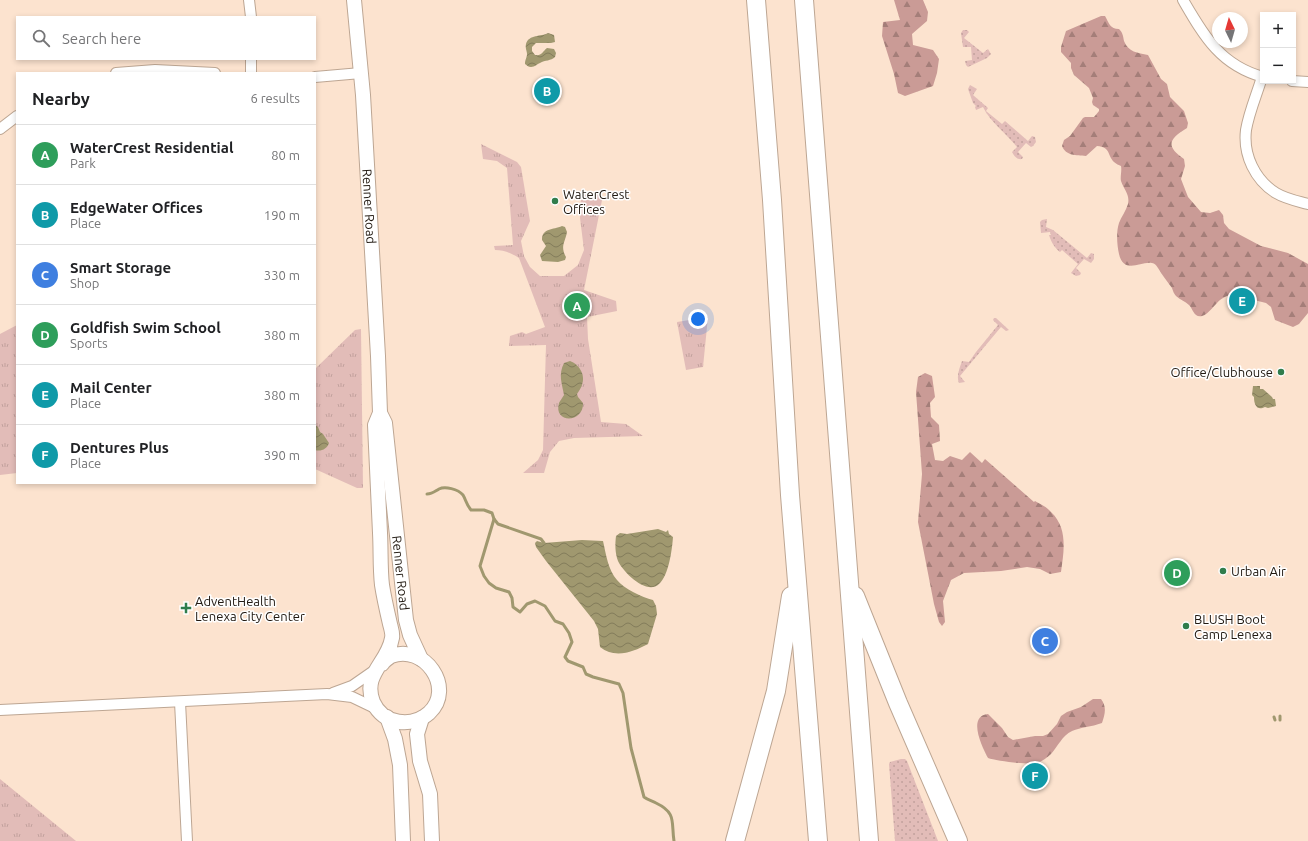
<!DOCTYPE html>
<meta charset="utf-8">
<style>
:root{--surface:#fff;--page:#f2f2f2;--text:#202124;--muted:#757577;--line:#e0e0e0;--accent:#2563eb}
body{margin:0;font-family:Ubuntu,sans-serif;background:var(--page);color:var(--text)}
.controls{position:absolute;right:12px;top:12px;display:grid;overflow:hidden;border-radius:0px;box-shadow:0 2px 6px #0003}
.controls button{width:36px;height:36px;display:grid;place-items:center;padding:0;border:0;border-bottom:1px solid var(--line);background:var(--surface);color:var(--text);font:20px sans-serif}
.compass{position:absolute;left:1212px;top:12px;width:36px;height:36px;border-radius:50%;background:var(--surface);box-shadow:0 2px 6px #0003;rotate:355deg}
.you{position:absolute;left:698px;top:319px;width:14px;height:14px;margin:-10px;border:3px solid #fff;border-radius:50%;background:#1a73e8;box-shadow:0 0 0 6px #1a73e833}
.badge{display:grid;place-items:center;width:26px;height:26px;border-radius:50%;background:var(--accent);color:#fff;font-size:13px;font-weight:700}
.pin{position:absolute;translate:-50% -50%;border:2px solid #fff;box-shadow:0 1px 4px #0006}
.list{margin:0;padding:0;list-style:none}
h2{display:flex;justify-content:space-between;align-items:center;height:52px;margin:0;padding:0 16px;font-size:17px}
h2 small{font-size:13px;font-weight:400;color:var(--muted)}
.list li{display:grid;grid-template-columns:26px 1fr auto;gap:12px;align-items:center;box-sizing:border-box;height:60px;padding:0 16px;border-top:1px solid var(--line)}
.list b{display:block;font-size:15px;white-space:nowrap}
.list p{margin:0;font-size:13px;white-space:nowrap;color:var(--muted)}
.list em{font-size:13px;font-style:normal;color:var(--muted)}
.icon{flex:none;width:22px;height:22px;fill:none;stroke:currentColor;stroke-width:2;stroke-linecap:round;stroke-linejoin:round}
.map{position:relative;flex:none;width:1308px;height:841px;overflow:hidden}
.search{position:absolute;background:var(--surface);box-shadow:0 2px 6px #0003;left:16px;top:16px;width:300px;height:44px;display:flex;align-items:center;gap:10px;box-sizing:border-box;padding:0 14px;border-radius:0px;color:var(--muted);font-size:15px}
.panel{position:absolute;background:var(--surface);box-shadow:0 2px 6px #0003;left:16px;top:72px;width:300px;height:412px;border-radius:0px}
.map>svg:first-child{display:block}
</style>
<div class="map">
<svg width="1308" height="841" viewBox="0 0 1308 841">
<defs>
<pattern id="grass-dots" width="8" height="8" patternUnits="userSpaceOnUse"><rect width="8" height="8" fill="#e2bcb8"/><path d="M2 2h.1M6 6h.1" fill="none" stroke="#c2a19d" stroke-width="1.8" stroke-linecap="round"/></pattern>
<pattern id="forest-firs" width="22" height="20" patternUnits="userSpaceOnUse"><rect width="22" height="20" fill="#ca9b96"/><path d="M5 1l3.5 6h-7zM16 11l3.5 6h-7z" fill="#a47e79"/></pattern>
<pattern id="park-tufts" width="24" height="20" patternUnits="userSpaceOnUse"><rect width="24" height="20" fill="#e2bcb8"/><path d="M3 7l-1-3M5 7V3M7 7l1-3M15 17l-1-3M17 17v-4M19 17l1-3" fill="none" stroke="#c2a19d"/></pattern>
<pattern id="water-waves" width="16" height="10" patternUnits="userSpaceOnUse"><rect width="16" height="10" fill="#a0986f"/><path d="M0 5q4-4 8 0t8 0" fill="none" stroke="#827b5a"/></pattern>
</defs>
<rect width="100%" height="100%" fill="#fce3cf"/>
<g fill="url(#grass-dots)">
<path d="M963 30H967L969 32 964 38 983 53 988 49 991 54 987 58 968 67 966 65 965 61 972 60 971 47H963L961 33Z"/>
<path d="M970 85 977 89 973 95 988 108 986 111 1002 124 1005 121 1028 141 1032 136 1035 137 1036 142 1033 146 1031 147 1026 143 1018 152 1023 157 1022 159C1017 160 1014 156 1012 152L1017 147C1007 134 990 122 983 107L976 110 975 107 976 106 973 103 968 89Z"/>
<path d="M1047 219 1046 227 1053 230 1087 258 1091 253 1094 254V259L1091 263 1084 259 1076 268 1081 273 1080 275 1076 276 1071 273 1078 264 1062 250 1060 252C1055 248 1051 242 1049 235H1051L1050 232 1041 233 1040 222 1042 220Z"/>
<path d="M994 318H996L1009 330 1006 331 1001 327 960 376 965 382 959 383C956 376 960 367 962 361L969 362 976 352 998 325 993 320Z"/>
<path d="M901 759H905L907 761 938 841H895L889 764 890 762Z"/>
</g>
<g fill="url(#forest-firs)">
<path d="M894 0H923L928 12 927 21 912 34 913 45 933 50 939 59 937 73 933 86 905 96 898 93 894 74 882 36 883 22 900 20Z"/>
<path d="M1101 16H1105C1109 23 1110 29 1119 29 1123 33 1123 36 1124 41 1128 52 1138 53 1148 55L1161 79 1167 84 1170 97 1184 111 1188 123 1187 128C1169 139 1165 146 1184 159L1185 166 1181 179 1188 197 1201 212 1210 213 1219 210 1223 215 1224 223 1229 229 1261 246 1288 253 1308 264V313L1299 324 1293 327 1275 320 1271 307 1266 303 1250 299 1249 296 1244 297 1243 291C1235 293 1227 295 1220 300 1215 304 1209 314 1202 316 1194 318 1193 309 1189 305 1185 301 1180 300 1176 296 1174 294 1173 291 1172 288 1167 281 1162 275 1158 268 1150 252 1125 280 1119 254 1117 245 1116 232 1119 223 1121 217 1126 211 1128 204 1130 194 1124 190 1121 181 1120 177 1122 171 1121 166 1119 165 1116 164 1114 162 1107 155 1111 147 1097 146L1086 156C1076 155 1066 156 1062 146L1064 140 1070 136 1083 118 1085 117H1094L1099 111V109L1093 105 1092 102 1093 98 1089 88 1074 75 1071 68V63L1061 52V47L1066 31Z"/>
<path d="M925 373 932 376 935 397 930 403 931 417 939 425 940 441 932 444 935 460 943 461 950 456 962 460 970 452 982 463 985 459 1034 502 1035 501C1040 504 1047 507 1051 512 1068 528 1064 551 1061 572L1050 574 1040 569 1027 567 1001 571 964 573 951 580 943 601 945 622 942 626 939 622 934 604 918 522 922 474 916 392 918 377Z"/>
<path d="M1093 699H1101C1107 707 1105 714 1102 723 1091 727 1081 727 1072 731 1062 736 1058 746 1051 754 1047 758 1042 761 1038 763 1029 765 996 761 988 758 982 747 967 716 988 714L1002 728 1008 737 1013 740 1035 736H1043L1048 734 1057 724 1061 716 1067 712 1081 707Z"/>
</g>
<g fill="url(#park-tufts)">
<path d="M481 144 517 162 521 167 530 221 521 241 524 256 530 267 540 276H564L578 265 584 250 580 218 581 194 592 196 601 192 602 200 584 290 616 301 617 311 587 317 588 339 601 422 626 424 643 436 574 438 559 441 550 452 544 473H523L538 460 543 450 546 345 509 346 510 336 522 332 526 334 545 327 519 258C511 253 504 250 495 250L494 246 513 245 507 168 497 161 483 159Z"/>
<path d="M708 317 703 367 686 370 677 322Z"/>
<path d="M17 325V473L0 475V334Z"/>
<path d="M361 329 363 488H357L315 469V369L355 330Z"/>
<path d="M0 779 76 841H0Z"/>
</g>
<g fill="url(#water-waves)">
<path d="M548 33 554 35 555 42 551 43H536L532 47V51L535 55C542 56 542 52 547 48L554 49 556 53 555 57C551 61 545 60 540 63 537 64 535 67 531 67 528 67 527 65 525 64 525 59 527 58 527 54 527 51 525 48 526 44 529 34 541 37 548 33Z"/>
<path d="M562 226 565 227 567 232C565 243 560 246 566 257L565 260 558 262 542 261 540 255 546 246 542 240C542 228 553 230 562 226Z"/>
<path d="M570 361C579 364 586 375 582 385 581 388 579 391 577 394L578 397 583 403C584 423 553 424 559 403 560 401 562 398 564 395 562 383 558 375 564 363Z"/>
<path d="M1253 386H1260V389H1263L1272 397 1273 399H1275L1276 406 1268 408 1265 407C1257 411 1254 405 1254 397L1252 395Z"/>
<path d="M315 425 318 427 320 432 323 434 329 443C327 449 321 452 315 450Z"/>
<path d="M658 529 666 532 668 530 669 534 673 537C672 550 669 575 659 584 647 596 623 572 618 561 615 553 615 544 616 536L620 533 627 534Z"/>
<path d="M582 540 603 541C606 554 608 570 617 580 624 589 642 597 653 600L656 606 657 614 648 644C633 652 615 659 600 647L598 629 594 621 546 561 536 547 535 543 537 541 544 543Z"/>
</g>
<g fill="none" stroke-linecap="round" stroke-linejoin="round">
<g stroke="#a0986f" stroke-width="3">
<path d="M427 494C432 494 434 492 439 489 445 486 458 489 463 495 466 500 466 504 471 510H484L492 513 494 519 498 524 541 539 544 543"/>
<path d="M494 519 480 566 484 576 489 583 496 588 509 592 512 598 513 607 520 612 527 604 535 601 545 606 555 621 563 624 569 633 572 642 565 657 568 661 583 667 586 674 593 677 619 684 623 693 631 748 644 797C648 800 652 801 656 803 677 813 671 822 674 841"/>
<path d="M1280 716V720"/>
<path d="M1274 717 1275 720"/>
</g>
<g stroke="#bda693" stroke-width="12">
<g id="street">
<path d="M249 0 251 17"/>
<path d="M1183 0C1204 36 1220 65 1263 77"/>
<path d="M116 73 155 70 215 73"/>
<path d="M251 73V59"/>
<path d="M315 77 361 73"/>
<path d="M1262 77C1257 94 1249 112 1246 130 1243 155 1255 180 1276 193 1286 199 1297 201 1308 204"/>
<path d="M1292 81 1308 82"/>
<path d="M0 129 17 116"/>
<path d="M333 693 352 686 375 670"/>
<path d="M180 702 187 841"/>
<path d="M0 710 327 694 352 697 377 709"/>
</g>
</g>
<g stroke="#bda693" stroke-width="16">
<g id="secondary">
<path id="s1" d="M354 0 363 95 378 356 380 413 375 425C377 461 378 497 380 533 381 550 380 568 382 585 384 598 387 611 390 624 391 628 393 634 392 638 388 663 362 674 373 702 383 725 412 728 429 713 456 688 424 643 391 656 388 658 384 661 382 664"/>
<path id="s2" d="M380 413 385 423 406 620 410 635 421 659"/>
<path d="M387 717 395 739 400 765 403 841"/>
<path d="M422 718 417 734 420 761 430 794 432 841"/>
</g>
</g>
<g stroke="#bda693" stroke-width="20">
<g id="highway">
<path d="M756 0 772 200 790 495 818 841"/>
<path d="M804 0 869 841"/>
<path d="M855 596 898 703 958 841"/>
<path d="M735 841 776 691 791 596"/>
</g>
</g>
<use href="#street" stroke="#fff" stroke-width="10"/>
<use href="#secondary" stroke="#fff" stroke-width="14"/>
<use href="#highway" stroke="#fff" stroke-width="18"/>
</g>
<g fill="#307d4c" stroke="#fff" stroke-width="1.5">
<circle cx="555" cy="201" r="4"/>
<circle cx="1281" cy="372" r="4"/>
<circle cx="1223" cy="571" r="4"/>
<path d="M184 602h4v4h4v4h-4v4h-4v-4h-4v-4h4z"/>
<circle cx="1186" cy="626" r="4"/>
</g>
<g text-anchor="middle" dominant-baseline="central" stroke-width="3" stroke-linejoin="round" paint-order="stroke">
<g font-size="13" fill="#211911" stroke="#fff" text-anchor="start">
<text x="563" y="194">WaterCrest<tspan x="563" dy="15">Offices</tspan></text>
<text x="1273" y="372" text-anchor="end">Office/Clubhouse</text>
<text x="1231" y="571">Urban Air</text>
<text x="195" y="601">AdventHealth<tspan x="195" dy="15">Lenexa City Center</tspan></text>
<text x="1194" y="619">BLUSH Boot<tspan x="1194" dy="15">Camp Lenexa</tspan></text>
</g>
<g font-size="13" fill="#211911" stroke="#fff">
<text stroke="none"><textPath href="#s1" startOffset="207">Renner Road</textPath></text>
<text stroke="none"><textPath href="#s2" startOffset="162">Renner Road</textPath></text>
</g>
</g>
</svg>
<div class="controls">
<button>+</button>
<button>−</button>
</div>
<svg class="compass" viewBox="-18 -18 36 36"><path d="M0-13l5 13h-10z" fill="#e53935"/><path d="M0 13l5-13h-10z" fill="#757577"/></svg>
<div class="you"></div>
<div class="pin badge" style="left:577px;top:306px;background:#2e9e5b">A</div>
<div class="pin badge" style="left:547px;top:91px;background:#0f9aa8">B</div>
<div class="pin badge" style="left:1045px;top:641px;background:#3f7fe0">C</div>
<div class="pin badge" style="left:1177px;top:573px;background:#2e9e5b">D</div>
<div class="pin badge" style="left:1242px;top:301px;background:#0f9aa8">E</div>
<div class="pin badge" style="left:1035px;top:776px;background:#0f9aa8">F</div>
<div class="search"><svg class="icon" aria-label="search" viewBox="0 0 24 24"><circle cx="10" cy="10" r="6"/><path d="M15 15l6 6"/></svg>Search here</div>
<section class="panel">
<h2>Nearby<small>6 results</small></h2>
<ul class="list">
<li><span class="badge" style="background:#2e9e5b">A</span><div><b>WaterCrest Residential</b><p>Park</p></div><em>80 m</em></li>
<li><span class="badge" style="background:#0f9aa8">B</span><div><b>EdgeWater Offices</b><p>Place</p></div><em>190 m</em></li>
<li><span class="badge" style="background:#3f7fe0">C</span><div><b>Smart Storage</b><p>Shop</p></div><em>330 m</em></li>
<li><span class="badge" style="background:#2e9e5b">D</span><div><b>Goldfish Swim School</b><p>Sports</p></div><em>380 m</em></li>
<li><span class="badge" style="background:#0f9aa8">E</span><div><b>Mail Center</b><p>Place</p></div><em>380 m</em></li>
<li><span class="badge" style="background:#0f9aa8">F</span><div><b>Dentures Plus</b><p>Place</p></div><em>390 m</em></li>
</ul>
</section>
</div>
